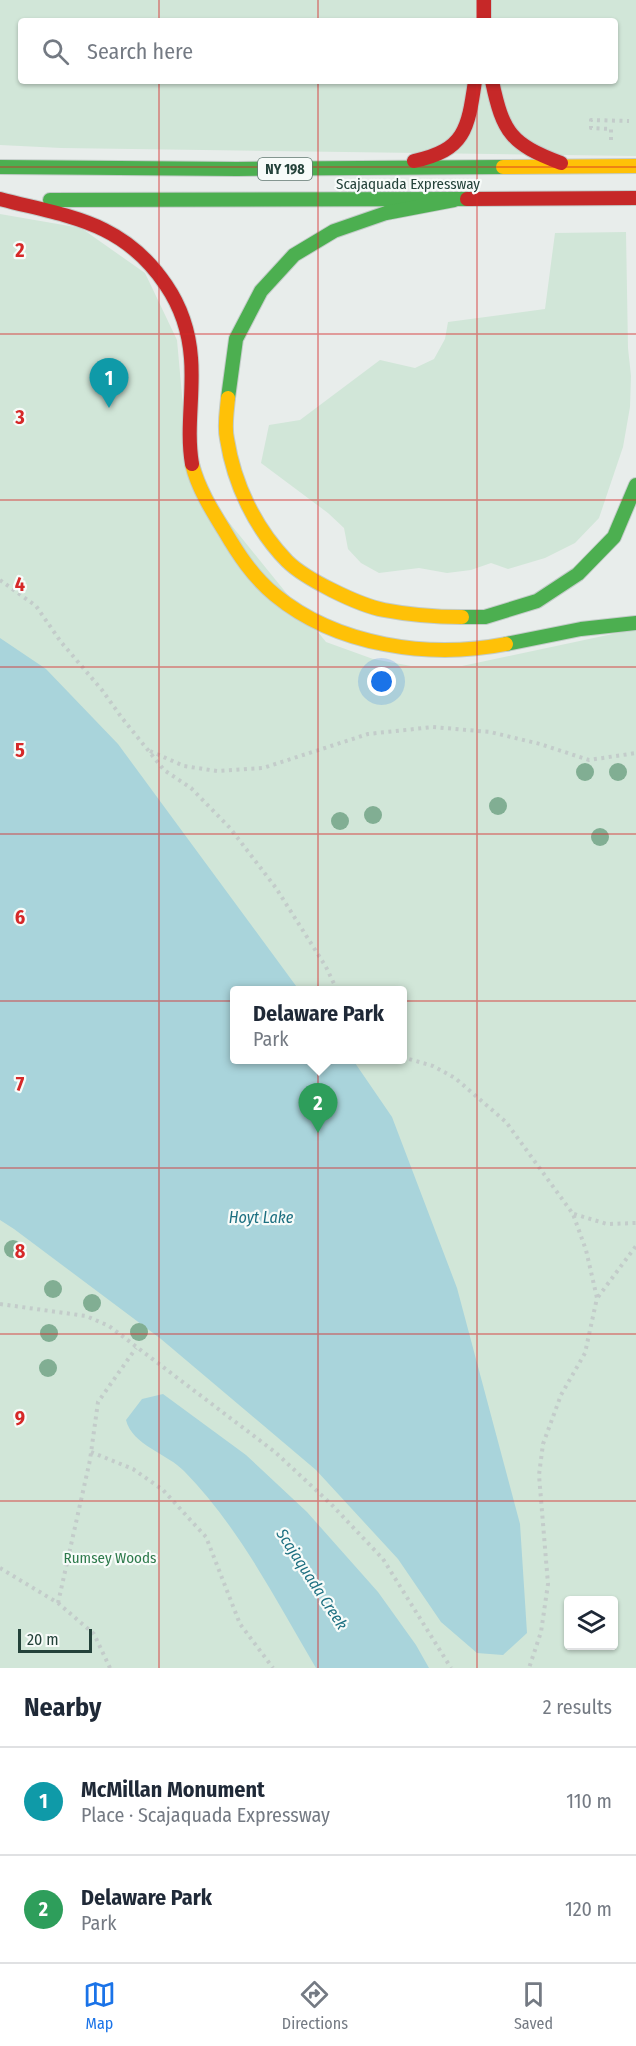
<!DOCTYPE html>
<meta charset="utf-8">
<style>
:root{--surface:#fff;--page:#f2f2f3;--text:#1f2937;--muted:#747a83;--line:#e0e1e3;--accent:#1a73e8}
body{margin:0;font-family:"Fira Sans Condensed",sans-serif;background:var(--page);color:var(--text)}
.controls{position:absolute;right:18px;bottom:18px;display:grid;overflow:hidden;border-radius:6px;box-shadow:0 2px 4px #0004}
.controls button{width:54px;height:54px;display:grid;place-items:center;padding:0;border:0;border-bottom:2px solid var(--line);background:var(--surface);color:var(--text);font:30px sans-serif}
.scale{position:absolute;left:18px;bottom:15px;width:74px;box-sizing:border-box;padding-left:6px;border:3px solid #24423a;border-top:0;font-size:16px;line-height:21px;white-space:nowrap;color:#24423a;-webkit-text-stroke:4px #f7fbf9;paint-order:stroke}
.you{position:absolute;left:382px;top:682px;width:21px;height:21px;margin:-15px;border:4px solid #fff;border-radius:50%;background:#1a73e8;box-shadow:0 0 0 9px #1a73e833}
.badge{display:grid;place-items:center;width:39px;height:39px;border-radius:50%;background:var(--accent);color:#fff;font-size:20px;font-weight:700}
.pin{position:absolute;translate:-50% -50px;filter:drop-shadow(0 2px 3px #0008)}
.pin::after{content:'';position:absolute;top:32px;width:21px;height:18px;background:inherit;clip-path:polygon(0 0,100% 0,50% 100%)}
.popup{position:absolute;left:230px;top:986px;width:177px;height:78px;box-sizing:border-box;display:grid;place-content:center;border-radius:6px;background:var(--surface);filter:drop-shadow(0 2px 4px #0005);font-size:20px;white-space:nowrap;color:var(--muted)}
.popup b{font-size:22px;color:var(--text)}
.popup::after{content:'';position:absolute;left:50%;top:100%;margin-left:-12px;border:12px solid transparent;border-top-color:var(--surface)}
.list{margin:0;padding:0;list-style:none}
h2{display:flex;justify-content:space-between;align-items:center;height:78px;margin:0;padding:0 24px;font-size:26px}
h2 small{font-size:20px;font-weight:400;color:var(--muted)}
.list li{display:grid;grid-template-columns:39px 1fr auto;gap:18px;align-items:center;box-sizing:border-box;height:108px;padding:0 24px;border-top:2px solid var(--line)}
.list b{display:block;font-size:22px;white-space:nowrap}
.list p{margin:0;font-size:20px;white-space:nowrap;color:var(--muted)}
.list em{font-size:20px;font-style:normal;color:var(--muted)}
.icon{flex:none;width:33px;height:33px;fill:none;stroke:currentColor;stroke-width:2;stroke-linecap:round;stroke-linejoin:round}
.map{position:relative;flex:none;width:636px;height:1668px;overflow:hidden}
.search{position:absolute;background:var(--surface);box-shadow:0 2px 4px #0004;left:18px;right:18px;top:18px;height:66px;display:flex;align-items:center;gap:15px;box-sizing:border-box;padding:0 21px;border-radius:6px;color:var(--muted);font-size:22px}
.sheet{height:294px;background:var(--surface)}
nav{display:flex;justify-content:space-around;align-items:center;box-sizing:border-box;height:84px;border-top:2px solid var(--line);background:var(--surface);font-size:16px;color:var(--muted)}
nav a{display:grid;justify-items:center;gap:3px}
nav .on{color:var(--accent)}
.map>svg:first-child{display:block}
</style>
<div class="map">
<svg width="636" height="1668" viewBox="0 0 636 1668">
<rect width="100%" height="100%" fill="#e8edeb"/>
<g fill="#d1e6d8" fill-rule="evenodd">
<path d="M0 0H636V156L61 148 0 145ZM21 21H615V81H21Z"/>
<path d="M0 214 81 228 145 273 177 340 189 473 326 642 373 659 411 666H462L636 629V1668H0ZM234 990H402V1060H234ZM568 1600H614V1646H568Z"/>
<path d="M626 232 628 348 631 376 630 407 623 447 599 518 575 543 545 558 508 569 491 563 471 570 447 573 419 568 379 573 361 563 348 549 344 528 328 513 261 463 269 425 300 420 380 360 415 368 434 359 445 339 448 322 545 309 555 233Z"/>
</g>
<g fill="#a9d4db">
<path d="M0 638 46 669 118 744 299 990H234V1060H353L392 1117 457 1288 520 1524 527 1633 503 1655 477 1653 441 1622 398 1559 316 1470 161 1339 14 1229 0 1220Z"/>
<path d="M163 1394 246 1455 307 1512 378 1592 416 1645 429 1668H316C276 1600 239 1527 184 1471 168 1454 132 1445 126 1420L142 1399Z"/>
</g>
<g fill="none" stroke-linecap="round" stroke-linejoin="round">
<g stroke="#c3ccc9" stroke-width="16">
<g id="fast">
<path d="M0 167 237 169 503 167"/>
<path d="M50 200 467 199"/>
<path d="M228 398 236 339 261 291 294 255 334 231 386 213 454 200"/>
<path d="M462 617H485L537 601 578 574 614 537 636 485"/>
<path d="M506 644 581 629 636 623"/>
</g>
</g>
<g stroke="#c3ccc9" stroke-width="16">
<g id="slow">
<path d="M503 167 636 166"/>
<path d="M228 398C227 411 224 426 227 439 234 484 255 528 287 561 305 579 358 605 384 610 410 615 436 617 462 617"/>
<path d="M192 464C198 488 211 509 224 530 238 554 253 577 275 595 337 646 429 659 506 644"/>
</g>
</g>
<g stroke="#c3ccc9" stroke-width="16">
<g id="jam">
<path d="M484 0V21"/>
<path d="M492 81C503 133 511 144 561 163"/>
<path d="M414 161C465 150 468 129 475 81"/>
<path d="M0 199C69 217 123 221 166 285 181 307 189 331 191 358 194 393 186 429 192 464"/>
<path d="M467 199 636 198"/>
</g>
</g>
<g stroke="#c3ccca" stroke-width="4" stroke-dasharray="3 4.5" stroke-linecap="butt">
<path d="M611 140V129L591 128V120L629 121"/>
<path d="M0 580 36 606 61 642 102 690 122 718 164 770 191 788 230 828 276 888 326 967 337 990"/>
<path d="M150 751 184 766 217 771 263 768 368 734 433 727 490 732 540 744 589 760 636 753"/>
<path d="M402 1057 433 1066 455 1078 506 1122 573 1214 586 1250 597 1298 585 1353 561 1395 543 1444 539 1475 548 1584 541 1632 529 1668"/>
<path d="M574 1214 607 1224 636 1223"/>
<path d="M598 1297 636 1246"/>
<path d="M0 1304 86 1316 109 1326 275 1452 331 1504 383 1559 451 1668"/>
<path d="M91 1452 133 1469 163 1490 206 1537 240 1624 273 1668"/>
<path d="M0 1568 58 1603 94 1634 110 1668"/>
<path d="M58 1603 90 1460 98 1402 136 1348"/>
</g>
<use href="#fast" stroke="#4caf50" stroke-width="14"/>
<use href="#slow" stroke="#ffc107" stroke-width="14"/>
<use href="#jam" stroke="#c62828" stroke-width="14"/>
</g>
<g fill="#81ae93">
<circle cx="585" cy="772" r="9"/>
<circle cx="618" cy="772" r="9"/>
<circle cx="498" cy="806" r="9"/>
<circle cx="373" cy="815" r="9"/>
<circle cx="340" cy="821" r="9"/>
<circle cx="600" cy="837" r="9"/>
<circle cx="13" cy="1249" r="9"/>
<circle cx="53" cy="1289" r="9"/>
<circle cx="92" cy="1303" r="9"/>
<circle cx="139" cy="1332" r="9"/>
<circle cx="49" cy="1333" r="9"/>
<circle cx="48" cy="1368" r="9"/>
</g>
<path fill="none" stroke="#d62828" stroke-width="1.5" stroke-opacity="0.55" d="M159 0V21M318 0V21M477 0V21M159 81V1668M318 81V1668M477 81V1668M0 167H636M0 334H636M0 500H636M0 667H636M0 834H636M0 1001H636M0 1168H636M0 1334H636M0 1501H636"/>
<g text-anchor="middle" dominant-baseline="central" stroke-width="4.5" stroke-linejoin="round" paint-order="stroke">
<rect fill="#f7fbf9" stroke="#637a73" stroke-width="1.5" x="258" y="158" width="54" height="22" rx="4.5"/>
<g font-size="14" font-weight="bold" fill="#24423a">
<text x="285" y="169">NY 198</text>
</g>
<g font-size="15" fill="#24423a" stroke="#f7fbf9">
<text x="408" y="184">Scajaquada Expressway</text>
</g>
<g font-size="15" fill="#2d7a4b" stroke="#f7fbf9">
<text x="110" y="1558">Rumsey Woods</text>
</g>
<g font-size="16" font-style="italic" fill="#1c6f80" stroke="#f7fbf9">
<text x="261" y="1217">Hoyt Lake</text>
<text transform="translate(312 1579) rotate(57)">Scajaquada Creek</text>
</g>
</g>
<g font-size="20" text-anchor="middle" font-weight="bold" fill="#d62828" stroke="#f7fbf9" stroke-width="4.5" stroke-linejoin="round" paint-order="stroke">
<text x="20" y="257">2</text>
<text x="20" y="424">3</text>
<text x="20" y="591">4</text>
<text x="20" y="757">5</text>
<text x="20" y="924">6</text>
<text x="20" y="1091">7</text>
<text x="20" y="1258">8</text>
<text x="20" y="1425">9</text>
</g>
</svg>
<div class="controls">
<button><svg class="icon" aria-label="layers" viewBox="0 0 24 24"><path d="M12 4l9 5-9 5-9-5zM3 14l9 5 9-5"/></svg></button>
</div>
<div class="scale">20 m</div>
<div class="you"></div>
<div class="pin badge" style="left:109px;top:408px;background:#0f9aa8">1</div>
<div class="pin badge" style="left:318px;top:1133px;background:#2e9e5b">2</div>
<div class="popup"><b>Delaware Park</b>Park</div>
<div class="search"><svg class="icon" aria-label="search" viewBox="0 0 24 24"><circle cx="10" cy="10" r="6"/><path d="M15 15l6 6"/></svg>Search here</div>
</div>
<section class="sheet">
<h2>Nearby<small>2 results</small></h2>
<ul class="list">
<li><span class="badge" style="background:#0f9aa8">1</span><div><b>McMillan Monument</b><p>Place · Scajaquada Expressway</p></div><em>110 m</em></li>
<li><span class="badge" style="background:#2e9e5b">2</span><div><b>Delaware Park</b><p>Park</p></div><em>120 m</em></li>
</ul>
</section>
<nav>
<a class="on"><svg class="icon" aria-label="map" viewBox="0 0 24 24"><path d="M3 6l6-2 6 2 6-2v14l-6 2-6-2-6 2zM9 4v14M15 6v14"/></svg>Map</a>
<a><svg class="icon" aria-label="directions" viewBox="0 0 24 24"><path d="M12 3l9 9-9 9-9-9zM9 14v-3h6M13 9l2 2-2 2"/></svg>Directions</a>
<a><svg class="icon" aria-label="saved" viewBox="0 0 24 24"><path d="M7 4h10v16l-5-4-5 4z"/></svg>Saved</a>
</nav>
